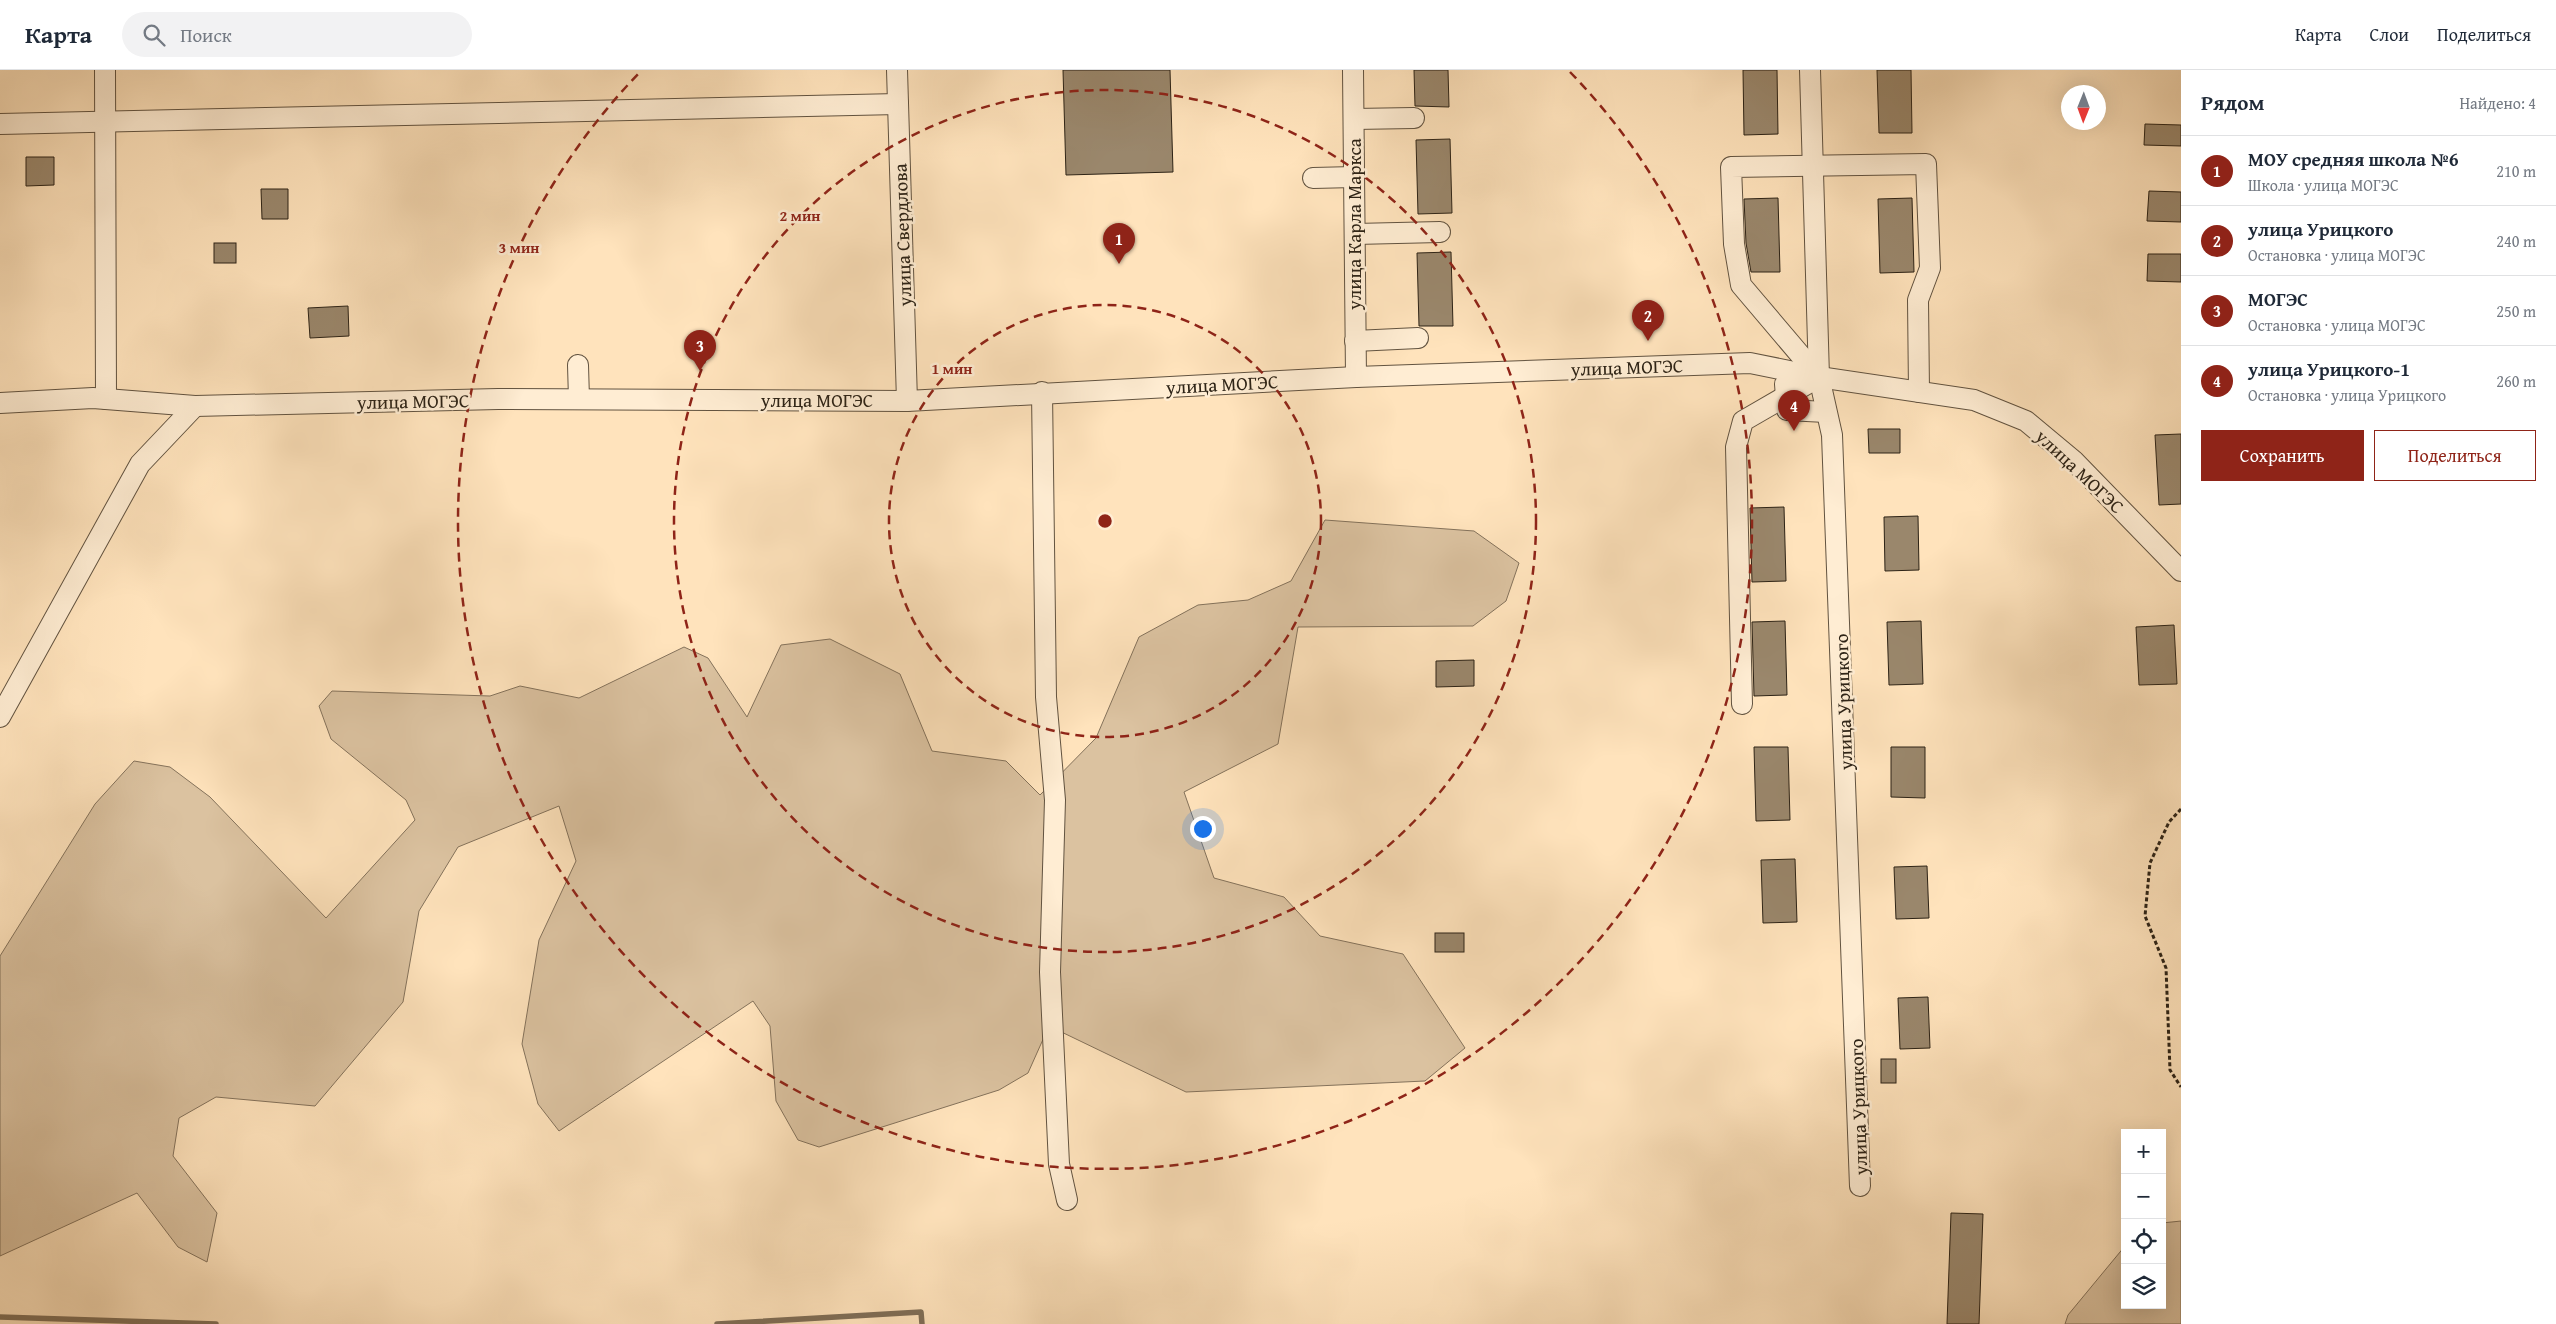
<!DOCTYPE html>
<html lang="ru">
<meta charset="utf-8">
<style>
:root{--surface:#fff;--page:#f2f2f3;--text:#1f2937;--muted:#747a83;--line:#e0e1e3;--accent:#8f2418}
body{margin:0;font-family:"Gentium Book Plus",serif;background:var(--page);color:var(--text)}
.controls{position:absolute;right:15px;bottom:15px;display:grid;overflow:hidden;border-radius:0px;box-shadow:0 5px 20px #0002}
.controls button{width:45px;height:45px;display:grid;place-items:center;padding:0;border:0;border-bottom:1px solid var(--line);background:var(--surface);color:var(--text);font:25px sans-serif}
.compass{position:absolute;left:2061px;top:15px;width:45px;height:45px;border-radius:50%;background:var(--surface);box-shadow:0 5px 20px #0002;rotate:181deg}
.you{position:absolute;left:1202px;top:758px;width:18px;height:18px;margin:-12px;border:4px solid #fff;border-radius:50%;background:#1a73e8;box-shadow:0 0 0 8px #1a73e833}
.badge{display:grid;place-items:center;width:32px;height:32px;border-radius:50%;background:var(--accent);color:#fff;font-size:16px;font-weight:700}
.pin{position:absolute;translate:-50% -41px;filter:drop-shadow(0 1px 2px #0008)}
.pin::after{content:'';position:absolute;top:26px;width:18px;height:15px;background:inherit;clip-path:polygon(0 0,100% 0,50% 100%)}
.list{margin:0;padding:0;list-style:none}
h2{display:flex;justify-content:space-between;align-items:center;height:65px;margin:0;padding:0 20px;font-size:21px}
h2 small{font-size:16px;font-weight:400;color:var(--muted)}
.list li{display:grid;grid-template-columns:32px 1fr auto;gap:15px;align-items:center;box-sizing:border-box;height:70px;padding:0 20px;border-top:1px solid var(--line)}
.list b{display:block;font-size:19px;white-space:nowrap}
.list p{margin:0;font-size:16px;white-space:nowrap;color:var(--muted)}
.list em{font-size:16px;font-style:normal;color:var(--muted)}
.actions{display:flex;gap:10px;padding:15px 20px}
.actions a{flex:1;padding:11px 0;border:1px solid var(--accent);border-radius:0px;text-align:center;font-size:18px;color:var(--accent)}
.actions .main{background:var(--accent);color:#fff}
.icon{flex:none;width:28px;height:28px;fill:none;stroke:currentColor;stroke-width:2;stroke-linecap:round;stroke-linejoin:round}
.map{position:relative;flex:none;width:2181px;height:1254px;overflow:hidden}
header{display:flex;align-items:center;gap:30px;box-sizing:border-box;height:70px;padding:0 25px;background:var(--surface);border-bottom:1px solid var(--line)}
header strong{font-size:24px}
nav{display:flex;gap:28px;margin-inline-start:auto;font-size:18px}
.search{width:350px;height:45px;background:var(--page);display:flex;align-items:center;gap:12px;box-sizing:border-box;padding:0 18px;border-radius:28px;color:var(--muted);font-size:19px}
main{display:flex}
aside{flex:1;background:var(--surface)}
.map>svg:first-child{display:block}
</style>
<header>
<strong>Карта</strong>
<div class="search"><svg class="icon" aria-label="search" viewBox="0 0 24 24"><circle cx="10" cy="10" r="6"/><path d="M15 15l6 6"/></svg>Поиск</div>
<nav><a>Карта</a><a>Слои</a><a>Поделиться</a></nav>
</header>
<main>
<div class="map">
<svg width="2181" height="1254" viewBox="0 0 2181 1254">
<rect width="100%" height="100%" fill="#ffe3bc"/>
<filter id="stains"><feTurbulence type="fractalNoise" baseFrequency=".004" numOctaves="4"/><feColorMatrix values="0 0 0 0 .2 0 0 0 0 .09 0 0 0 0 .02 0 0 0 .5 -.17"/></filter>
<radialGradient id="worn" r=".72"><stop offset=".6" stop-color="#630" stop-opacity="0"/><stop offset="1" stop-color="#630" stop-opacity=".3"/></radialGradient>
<g fill="#dbc2a0" stroke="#84725b">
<path d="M1325 450 1474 461 1519 493 1506 531 1473 556 1298 557 1278 674 1184 722 1214 808 1284 827 1320 866 1403 884 1465 978 1425 1011 1186 1022 1049 956 1028 1003 999 1020 819 1077 798 1070 776 1031 770 956 753 931 559 1061 538 1034 522 974 539 870 576 791 559 736 458 777 419 841 403 932 315 1036 216 1027 179 1048 173 1086 217 1143 207 1192 178 1177 137 1123 0 1186V886L95 734 134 691 170 697 210 727 326 848 415 750 406 730 331 669 319 636 332 621 490 626 520 616 579 628 684 577 708 588 747 647 781 575 830 569 900 604 932 681 1006 691 1040 725 1096 668 1139 567 1198 535 1248 530 1291 511Z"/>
<path d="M2181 1151V1254H2065L2068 1245 2125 1176V1235H2162V1153Z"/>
</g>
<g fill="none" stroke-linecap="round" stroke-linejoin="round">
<g stroke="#806f58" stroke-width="5.5">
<path d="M0 1247 216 1254"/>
<path d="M717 1254 921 1242 922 1254"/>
</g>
</g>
<g fill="#9a876c" stroke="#2d2316">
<path d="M1063 0H1170L1173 102 1066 105Z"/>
<path d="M1414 0H1448L1449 37 1415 36Z"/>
<path d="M1743 0H1777L1778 64 1744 65Z"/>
<path d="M1877 0H1911L1912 63H1879Z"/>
<path d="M2145 54 2181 55V76L2144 75Z"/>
<path d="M1450 69 1452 143 1418 144 1416 70Z"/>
<path d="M26 87H54V115L26 116Z"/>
<path d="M261 119H288V149H262Z"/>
<path d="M2149 121 2181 122V152L2147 151Z"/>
<path d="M1778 128 1780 202H1751L1746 173 1744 129Z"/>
<path d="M1912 128 1914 202 1880 203 1878 129Z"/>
<rect x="214" y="173" width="22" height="20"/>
<path d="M1451 182 1453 256H1419L1417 183Z"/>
<path d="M2148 184H2181V212L2147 211Z"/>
<path d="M348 236 349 266 310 268 308 238Z"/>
<path d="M1868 359H1900V383H1869Z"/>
<path d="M2181 364V434L2159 435 2155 365Z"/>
<path d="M1784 437 1786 511 1752 512 1750 438Z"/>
<path d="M1918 446 1919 500 1885 501 1884 447Z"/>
<path d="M1785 551 1787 625 1754 626 1752 552Z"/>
<path d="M1921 551 1923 614 1889 615 1887 552Z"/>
<path d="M2174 555 2177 614 2139 615 2136 557Z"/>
<path d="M1474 590V616L1436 617V591Z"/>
<path d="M1754 677H1788L1790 750 1756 751Z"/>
<path d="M1891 677H1925V728L1891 727Z"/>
<path d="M1795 789 1797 852 1763 853 1761 790Z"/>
<path d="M1927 796 1929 848 1896 849 1894 797Z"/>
<rect x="1435" y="863" width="29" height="19"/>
<path d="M1928 927 1930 978 1900 979 1898 928Z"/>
<rect x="1881" y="989" width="15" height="24"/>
<path d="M1951 1143 1983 1144 1979 1254H1947Z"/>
</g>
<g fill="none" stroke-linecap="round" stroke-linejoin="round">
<g stroke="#625340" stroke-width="22">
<g id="minor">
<path d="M105 0 106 329"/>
<path d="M897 0 907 331"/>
<path d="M1353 0 1356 307"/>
<path d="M1810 0 1819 307 1832 365 1860 1116"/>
<path d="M1354 49 1414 48"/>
<path d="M0 54 898 34"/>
<path d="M1313 108 1354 107"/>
<path d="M1355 164 1440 162"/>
<path d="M1355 271 1418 268"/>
<path d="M578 295 579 329"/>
<path d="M1819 307 1741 215 1734 174 1731 97 1926 94 1930 198 1918 230 1919 322"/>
<path d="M1785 314 1787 340 1826 342"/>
<path d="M1042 322 1046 627 1055 730 1050 902 1059 1094 1067 1130"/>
<path d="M0 333 93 328 195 336 498 329 907 331 1356 307 1750 293 1819 307 1974 330 2026 351 2074 391 2181 501"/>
<path d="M1742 634 1736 377 1743 351 1819 307"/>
<path d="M0 647 140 394 195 336"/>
</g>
</g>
<path stroke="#2d2316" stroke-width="3" stroke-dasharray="4 2.5" stroke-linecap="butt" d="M2181 739 2169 752 2150 793 2145 846 2166 898 2170 1000 2181 1017"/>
<use href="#minor" stroke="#ffedd3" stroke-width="20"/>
</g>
<g fill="none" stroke="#8f2418" stroke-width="2.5" stroke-dasharray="9 6">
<circle cx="1105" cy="451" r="216"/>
<circle cx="1105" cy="451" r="431"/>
<path d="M1570 2A647 647 0 1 1 640 2"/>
</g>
<g text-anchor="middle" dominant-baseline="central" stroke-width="5" stroke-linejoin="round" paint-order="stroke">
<g font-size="19" fill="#2d2316" stroke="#ffedd3">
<text transform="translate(1354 154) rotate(-90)">улица Карла Маркса</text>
<text transform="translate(902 165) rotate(-92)">улица Свердлова</text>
<text transform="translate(1627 297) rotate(-2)">улица МОГЭС</text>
<text transform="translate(1222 314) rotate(-3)">улица МОГЭС</text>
<text x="817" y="330">улица МОГЭС</text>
<text transform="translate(413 331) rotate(-1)">улица МОГЭС</text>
<text transform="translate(2080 401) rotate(43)">улица МОГЭС</text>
<text transform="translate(1843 632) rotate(-92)">улица Урицкого</text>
<text transform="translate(1858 1037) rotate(-92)">улица Урицкого</text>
</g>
</g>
<circle cx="1105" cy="451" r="8" fill="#8f2418" stroke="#ffedd3" stroke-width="2.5"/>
<g font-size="15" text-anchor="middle" font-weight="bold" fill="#8f2418" stroke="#ffedd3" stroke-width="5" stroke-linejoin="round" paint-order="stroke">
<text x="800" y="151">2 мин</text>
<text x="519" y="183">3 мин</text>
<text x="952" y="304">1 мин</text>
</g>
<rect width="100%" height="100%" filter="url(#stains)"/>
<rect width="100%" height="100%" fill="url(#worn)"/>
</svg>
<div class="controls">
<button>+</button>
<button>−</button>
<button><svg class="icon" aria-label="locate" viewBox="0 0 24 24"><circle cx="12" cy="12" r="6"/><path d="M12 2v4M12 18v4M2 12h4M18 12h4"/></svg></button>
<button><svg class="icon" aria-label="layers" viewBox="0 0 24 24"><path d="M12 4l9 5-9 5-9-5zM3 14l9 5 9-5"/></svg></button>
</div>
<svg class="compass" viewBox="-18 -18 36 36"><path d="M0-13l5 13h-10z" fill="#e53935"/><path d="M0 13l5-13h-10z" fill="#747a83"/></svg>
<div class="you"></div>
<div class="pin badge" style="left:1119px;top:194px">1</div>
<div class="pin badge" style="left:1648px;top:271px">2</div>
<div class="pin badge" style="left:700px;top:301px">3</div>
<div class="pin badge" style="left:1794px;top:361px">4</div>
</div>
<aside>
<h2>Рядом<small>Найдено: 4</small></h2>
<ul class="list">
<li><span class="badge">1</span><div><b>МОУ средняя школа №6</b><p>Школа · улица МОГЭС</p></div><em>210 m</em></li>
<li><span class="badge">2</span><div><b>улица Урицкого</b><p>Остановка · улица МОГЭС</p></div><em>240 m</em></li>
<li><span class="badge">3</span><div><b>МОГЭС</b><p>Остановка · улица МОГЭС</p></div><em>250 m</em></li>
<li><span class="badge">4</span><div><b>улица Урицкого-1</b><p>Остановка · улица Урицкого</p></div><em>260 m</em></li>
</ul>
<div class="actions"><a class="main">Сохранить</a><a>Поделиться</a></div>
</aside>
</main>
